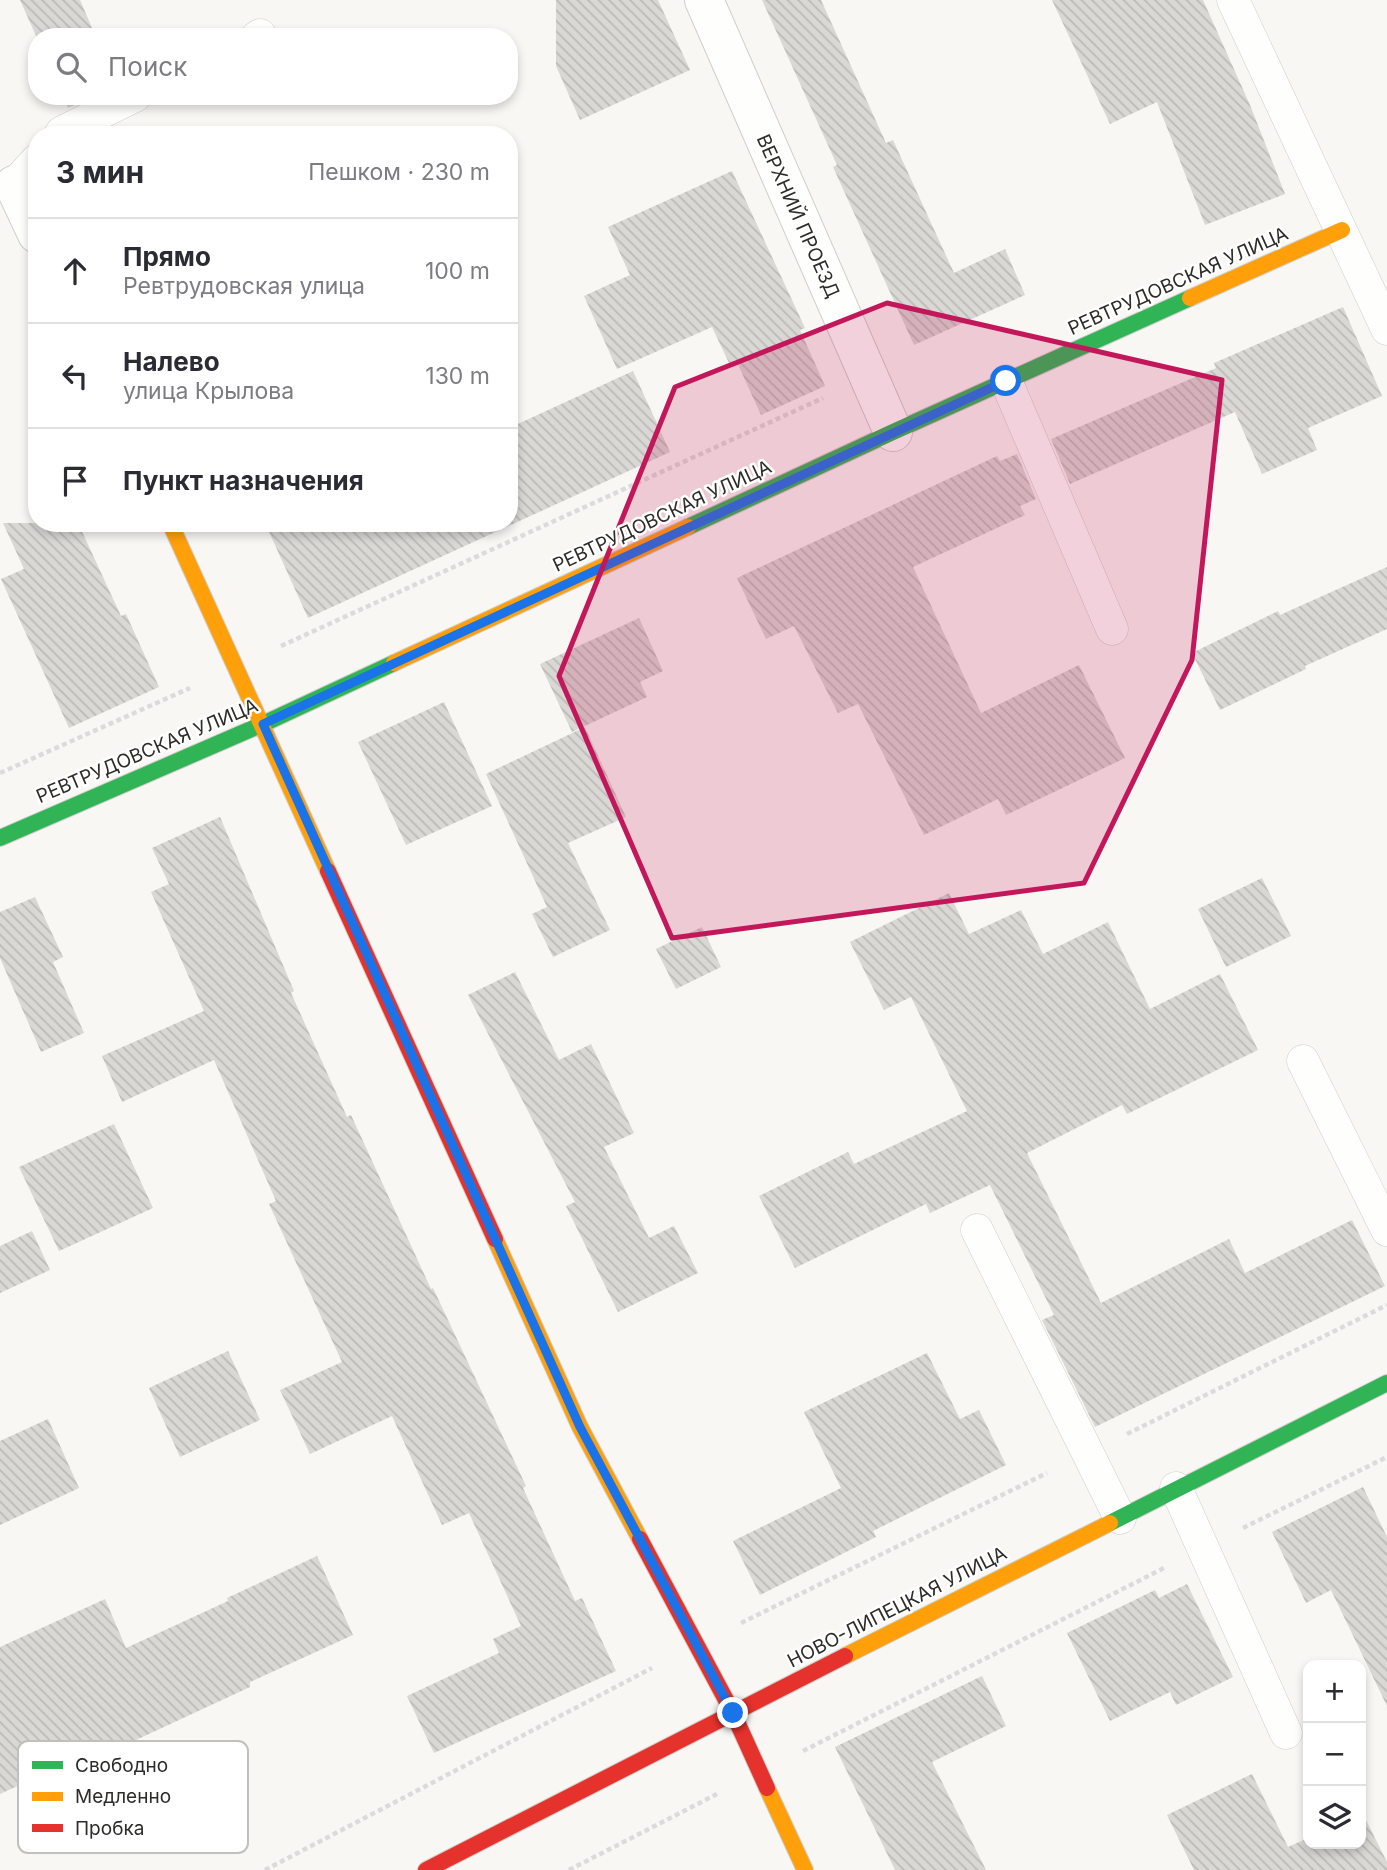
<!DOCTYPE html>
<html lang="ru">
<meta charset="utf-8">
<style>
:root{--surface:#fff;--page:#f2f2f3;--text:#2b2b33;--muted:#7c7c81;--line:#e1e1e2}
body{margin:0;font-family:Inter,sans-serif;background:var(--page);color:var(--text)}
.controls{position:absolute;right:21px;bottom:21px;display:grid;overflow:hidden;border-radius:14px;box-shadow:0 4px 10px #0003}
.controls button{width:63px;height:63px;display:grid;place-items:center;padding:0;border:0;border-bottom:2px solid var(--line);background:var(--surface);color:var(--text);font:35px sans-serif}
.stop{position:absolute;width:21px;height:21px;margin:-16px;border:5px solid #1a73e8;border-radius:50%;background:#fff}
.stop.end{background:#1a73e8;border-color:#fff;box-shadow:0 2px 7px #0008}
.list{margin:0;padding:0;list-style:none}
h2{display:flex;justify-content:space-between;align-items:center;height:91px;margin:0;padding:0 28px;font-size:30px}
h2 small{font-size:23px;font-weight:400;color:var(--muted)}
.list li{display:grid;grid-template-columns:46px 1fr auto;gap:21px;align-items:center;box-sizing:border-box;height:105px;padding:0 28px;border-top:2px solid var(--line)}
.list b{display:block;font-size:26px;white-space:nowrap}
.list p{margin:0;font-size:23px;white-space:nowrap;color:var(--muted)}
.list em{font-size:23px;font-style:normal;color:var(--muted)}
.icon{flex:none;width:38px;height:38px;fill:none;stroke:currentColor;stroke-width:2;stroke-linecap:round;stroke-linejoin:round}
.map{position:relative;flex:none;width:1387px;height:1870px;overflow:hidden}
.search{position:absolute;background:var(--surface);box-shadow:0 4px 10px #0003;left:28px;top:28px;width:490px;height:77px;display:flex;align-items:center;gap:18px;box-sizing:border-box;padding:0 24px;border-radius:28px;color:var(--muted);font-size:26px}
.panel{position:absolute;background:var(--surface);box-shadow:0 4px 10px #0003;left:28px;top:126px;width:490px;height:406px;border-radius:28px}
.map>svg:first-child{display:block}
</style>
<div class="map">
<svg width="1387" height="1870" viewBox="0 0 1387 1870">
<defs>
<pattern id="building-back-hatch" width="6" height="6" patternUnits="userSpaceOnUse" patternTransform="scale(1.75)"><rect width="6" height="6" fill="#dad8d5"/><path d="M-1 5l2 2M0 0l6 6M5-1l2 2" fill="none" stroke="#bbbab7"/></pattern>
</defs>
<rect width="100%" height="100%" fill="#f9f7f3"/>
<g fill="url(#building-back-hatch)">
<path d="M20 0H80L96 37H37V38Z"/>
<path d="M556 0H658L690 70 580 120 556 66Z"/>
<path d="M762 0H821L886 143 893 140 954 273 1005 249 1025 295 914 345 833 167 837 165Z"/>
<path d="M1052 0H1203L1250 105 1285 194 1205 225 1157 102 1110 124Z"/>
<path d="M63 96H93L68 108Z"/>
<path d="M732 171 805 328 800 330 825 386 761 415 736 360 729 363 712 327 617 369 584 296 630 275 608 227Z"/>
<path d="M1343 307 1382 396 1308 428 1317 450 1262 474 1235 412 1070 484 1051 439 1216 368 1214 363Z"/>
<path d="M633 371 670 452 308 618 265 523H509V428Z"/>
<path d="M1017 454 1036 499 1020 506 1025 515 913 567 981 713 1079 665 1125 758 1006 815 998 799 924 835 858 704 838 713 794 626 766 639 737 578 997 456 1000 461Z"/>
<path d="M3 523H78L121 616 126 614 159 687 69 728 1 579 24 569Z"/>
<path d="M1387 567V629L1305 666 1306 669 1220 710 1192 653 1278 611 1280 615Z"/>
<path d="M639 618 663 671 640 682 647 697 572 732 540 664Z"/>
<path d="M444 702 492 806 406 845 358 742Z"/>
<path d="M585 727 626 817 568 843 610 930 553 957 532 914 547 907 486 774Z"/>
<path d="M220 817 294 991 291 993 347 1117 351 1115 431 1289 433 1288 526 1486 523 1488 575 1601 582 1598 616 1671 434 1753 407 1696 499 1653 493 1639 521 1626 469 1513 442 1525 392 1416 310 1454 280 1390 342 1362 269 1204 276 1201 214 1060 122 1102 102 1056 204 1011 151 892 169 884 152 848Z"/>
<path d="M1262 878 1291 936 1226 967 1198 909Z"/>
<path d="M949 893 969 934 1021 910 1043 954 1108 922 1150 1009 1220 974 1258 1050 1127 1114 1122 1105 1027 1153 1101 1303 1229 1239 1245 1273 1352 1220 1385 1286 1095 1427 1042 1320 1054 1315 990 1185 930 1213 926 1204 795 1268 759 1196 848 1152 854 1164 967 1111 911 997 884 1010 850 942Z"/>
<path d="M35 897 63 957 53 962 84 1033 41 1052 0 958V912Z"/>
<path d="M702 927 721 967 676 989 656 949Z"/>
<path d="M515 972 559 1060 591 1044 634 1133 604 1147 649 1238 674 1226 698 1273 618 1312 566 1206 575 1202 468 995Z"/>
<path d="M114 1124 153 1208 59 1251 19 1167Z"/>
<path d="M32 1231 50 1270 0 1293V1246Z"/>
<path d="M228 1351 260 1420 180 1457 149 1388Z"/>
<path d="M927 1353 960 1419 979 1410 1006 1465 873 1531 876 1537 760 1595 733 1541 841 1488 804 1412Z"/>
<path d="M48 1419 79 1488 0 1525V1441Z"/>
<path d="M1363 1487 1387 1537V1706L1331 1590 1306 1603 1272 1532Z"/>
<path d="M317 1556 353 1635 250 1682V1687L80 1766 77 1759 0 1794V1647L105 1599 126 1648 228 1601 227 1598Z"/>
<path d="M1187 1584 1233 1677 1176 1705 1170 1692 1110 1721 1067 1633 1155 1590 1159 1598Z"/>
<path d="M982 1676 1006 1726 932 1762 986 1870H895L835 1747Z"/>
<path d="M1252 1774 1288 1847 1308 1838V1844H1361L1362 1812 1387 1862V1870H1194L1167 1815Z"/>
</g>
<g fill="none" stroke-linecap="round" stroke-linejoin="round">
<g stroke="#cfcecb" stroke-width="33">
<g id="lane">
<path d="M1233 0 1387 329"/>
<path d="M257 37 260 35"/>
<path d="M60 135 62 132 135 96"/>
<path d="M14 185 37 160"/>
<path d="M1006 381 1112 629"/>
<path d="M1303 1061 1387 1230"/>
<path d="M977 1230 1120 1518"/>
<path d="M1176 1488 1286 1733"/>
</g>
</g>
<g stroke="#cfcecb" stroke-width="40">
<g id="street">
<path d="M704 0 893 432"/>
<path d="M14 185 37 234"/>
</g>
</g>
<g stroke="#cfcecb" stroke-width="18">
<g id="fast">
<path d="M688 527 893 432 1190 298"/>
<path d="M0 838 263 724 394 663"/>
<path d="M1110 1523 1387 1383"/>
</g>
</g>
<g stroke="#cfcecb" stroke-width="18">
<g id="slow">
<path d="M1190 298 1342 230"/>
<path d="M170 523 328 871"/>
<path d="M394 663 688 527"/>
<path d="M495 1239 580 1427 640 1539"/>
<path d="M845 1656 1110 1523"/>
<path d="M767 1788 805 1870"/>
</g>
</g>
<g stroke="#cfcecb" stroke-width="18">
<g id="jam">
<path d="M328 871 495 1239"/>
<path d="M640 1539 733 1713 767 1788"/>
<path d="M426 1870 845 1656"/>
</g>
</g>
<g stroke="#dbdbda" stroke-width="4.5" stroke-dasharray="5 3.5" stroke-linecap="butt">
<path d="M281 646 823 398"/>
<path d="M0 773 190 688"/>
<path d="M1127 1434 1387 1305"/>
<path d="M1243 1528 1387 1457"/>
<path d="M741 1623 1047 1473"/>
<path d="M803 1751 1164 1568"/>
<path d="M265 1870 652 1668"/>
<path d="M569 1870 717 1794"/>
</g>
<use href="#lane" stroke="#fefefd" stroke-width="32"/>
<use href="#street" stroke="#fefefd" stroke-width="38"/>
<use href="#fast" stroke="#30b455" stroke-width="16"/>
<use href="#slow" stroke="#ff9f0a" stroke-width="16"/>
<use href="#jam" stroke="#e5322d" stroke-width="16"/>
</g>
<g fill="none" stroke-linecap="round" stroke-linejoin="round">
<path stroke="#1a73e8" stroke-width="9" d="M733 1713 580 1427 263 724 1006 381"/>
</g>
<path fill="#c2185b" fill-opacity="0.2" stroke="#c2185b" stroke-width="5" stroke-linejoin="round" d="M887 303 1222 380 1192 660 1084 883 672 938 559 676 675 387Z"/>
<g text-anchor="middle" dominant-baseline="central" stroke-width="5" stroke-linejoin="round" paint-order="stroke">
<g font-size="19" fill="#2d2c2a" stroke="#fff">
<text transform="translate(798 216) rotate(66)">ВЕРХНИЙ ПРОЕЗД</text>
<text transform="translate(1178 281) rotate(-24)">РЕВТРУДОВСКАЯ УЛИЦА</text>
<text transform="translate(662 516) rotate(-25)">РЕВТРУДОВСКАЯ УЛИЦА</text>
<text transform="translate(147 751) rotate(-23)">РЕВТРУДОВСКАЯ УЛИЦА</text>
<text transform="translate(897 1607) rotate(-27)">НОВО-ЛИПЕЦКАЯ УЛИЦА</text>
</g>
</g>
<rect x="18" y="1741" width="230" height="112" rx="10" fill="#fff" stroke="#c0c0bf" stroke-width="2"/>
<rect x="32" y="1761" width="31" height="8" fill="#30b455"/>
<rect x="32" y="1792" width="31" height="9" fill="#ff9f0a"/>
<rect x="32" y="1824" width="31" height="8" fill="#e5322d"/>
<g font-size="19" fill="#2d2c2a">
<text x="75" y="1772">Свободно</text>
<text x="75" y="1803">Медленно</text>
<text x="75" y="1835">Пробка</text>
</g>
</svg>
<div class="controls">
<button>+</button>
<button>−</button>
<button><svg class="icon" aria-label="layers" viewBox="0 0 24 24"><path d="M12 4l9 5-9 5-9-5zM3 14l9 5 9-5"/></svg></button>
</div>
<div class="stop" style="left:1006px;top:381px"></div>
<div class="stop end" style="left:733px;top:1713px"></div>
<div class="search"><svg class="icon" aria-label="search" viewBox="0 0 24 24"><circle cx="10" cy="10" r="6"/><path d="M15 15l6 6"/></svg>Поиск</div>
<section class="panel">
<h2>3 мин<small>Пешком · 230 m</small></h2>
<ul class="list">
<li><svg class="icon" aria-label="ahead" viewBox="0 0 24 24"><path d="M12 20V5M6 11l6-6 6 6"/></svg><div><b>Прямо</b><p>Ревтрудовская улица</p></div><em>100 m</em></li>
<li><svg class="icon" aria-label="left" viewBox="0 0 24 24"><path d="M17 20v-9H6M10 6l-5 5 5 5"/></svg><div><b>Налево</b><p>улица Крылова</p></div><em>130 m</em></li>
<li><svg class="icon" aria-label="arrive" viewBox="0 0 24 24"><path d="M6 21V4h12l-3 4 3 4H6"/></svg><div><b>Пункт назначения</b></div></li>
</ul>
</section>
</div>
